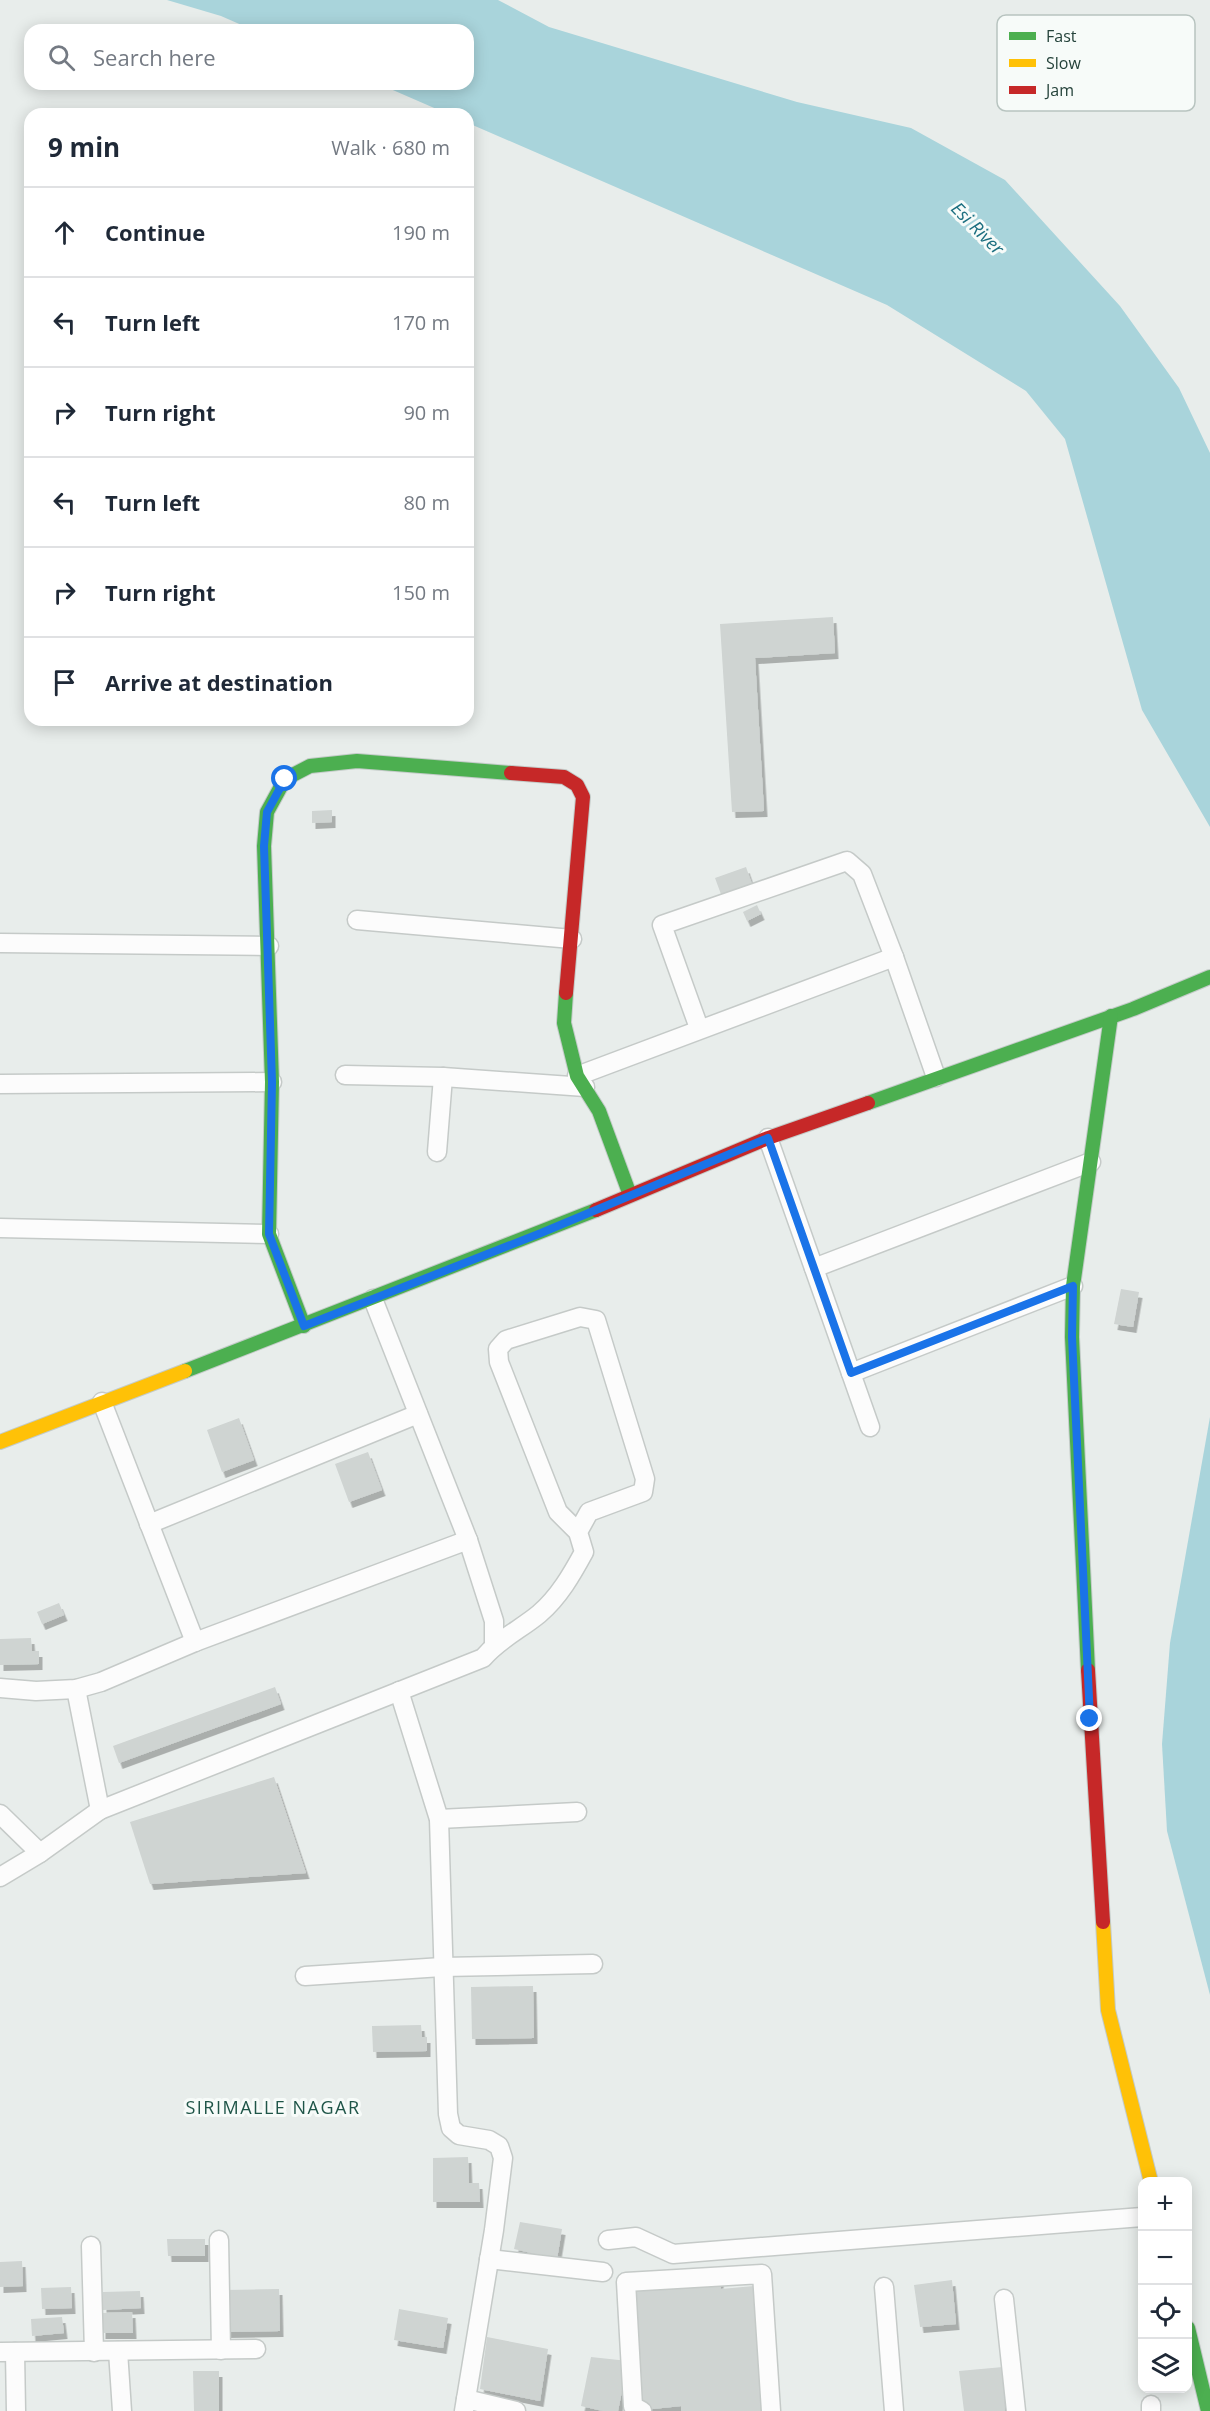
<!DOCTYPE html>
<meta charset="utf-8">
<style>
:root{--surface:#fff;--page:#f6f6f7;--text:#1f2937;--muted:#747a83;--line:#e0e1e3}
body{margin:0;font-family:"Open Sans",sans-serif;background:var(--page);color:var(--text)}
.controls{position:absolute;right:18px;bottom:18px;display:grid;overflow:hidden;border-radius:12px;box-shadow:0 3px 15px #0003}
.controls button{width:54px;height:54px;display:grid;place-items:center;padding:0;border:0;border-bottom:2px solid var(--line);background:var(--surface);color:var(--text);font:30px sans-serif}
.stop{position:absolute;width:18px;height:18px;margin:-14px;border:4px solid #1a73e8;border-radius:50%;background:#fff}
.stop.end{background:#1a73e8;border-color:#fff;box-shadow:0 2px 6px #0008}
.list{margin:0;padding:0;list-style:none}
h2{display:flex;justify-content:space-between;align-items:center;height:78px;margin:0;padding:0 24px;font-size:26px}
h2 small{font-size:20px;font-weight:400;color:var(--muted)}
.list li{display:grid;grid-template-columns:39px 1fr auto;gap:18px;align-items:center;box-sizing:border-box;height:90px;padding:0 24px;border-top:2px solid var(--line)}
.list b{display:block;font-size:22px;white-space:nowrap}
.list em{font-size:20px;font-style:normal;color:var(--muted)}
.icon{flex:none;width:33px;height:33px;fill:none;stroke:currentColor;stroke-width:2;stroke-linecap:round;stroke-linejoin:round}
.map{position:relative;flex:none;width:1210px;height:2411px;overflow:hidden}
.search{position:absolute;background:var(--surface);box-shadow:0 3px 15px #0003;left:24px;top:24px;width:450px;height:66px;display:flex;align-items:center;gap:15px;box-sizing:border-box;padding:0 21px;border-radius:18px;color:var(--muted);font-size:22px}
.panel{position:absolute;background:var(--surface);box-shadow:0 3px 15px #0003;left:24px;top:108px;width:450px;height:618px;border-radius:18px}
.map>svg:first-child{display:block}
</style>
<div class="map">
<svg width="1210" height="2411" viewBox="0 0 1210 2411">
<defs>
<filter id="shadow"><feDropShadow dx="3.5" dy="6" stdDeviation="0" flood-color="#0004"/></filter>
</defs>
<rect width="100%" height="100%" fill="#e8edeb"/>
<g fill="#a9d4db">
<path d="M167 0H498L549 27 797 102 911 128 1005 180 1120 306 1179 388 1210 453V827L1142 710 1065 439 1026 391 887 305 468 123V114H448L379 84H468V30H253L221 16Z"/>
<path d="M1210 1417V1995L1167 1831 1162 1744 1170 1643Z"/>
</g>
<g fill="#cfd4d2" filter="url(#shadow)">
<path d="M833 617 835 653 755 658 764 811 732 812 720 624Z"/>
<path d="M332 810V822L312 823V811Z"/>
<path d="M746 867 753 887 722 897 715 878Z"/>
<path d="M757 905 761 914 747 921 743 912Z"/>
<path d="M1121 1289 1139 1292 1133 1327 1114 1324Z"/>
<path d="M239 1418 254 1460 222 1472 207 1430Z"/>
<path d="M368 1452 382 1490 349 1502 335 1464Z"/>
<path d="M59 1603 64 1615 42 1624 37 1612Z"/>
<path d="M31 1638 32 1651H39V1664L0 1665V1639Z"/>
<path d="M275 1687 281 1704 119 1763 113 1746Z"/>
<path d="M274 1777 306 1873 150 1884 130 1822Z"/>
<path d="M533 1986 534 2038 472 2039 471 1987Z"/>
<path d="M421 2025 422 2037H427V2051L373 2052 372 2026Z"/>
<path d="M468 2157 469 2183H479L480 2202H433V2158Z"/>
<path d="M520 2222 562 2229 557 2259 514 2249Z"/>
<path d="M167 2239H205V2256H168Z"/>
<path d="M22 2261 23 2286 0 2287V2262Z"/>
<path d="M720 2280 721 2289 754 2286 765 2411H681V2406L643 2410 635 2286Z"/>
<path d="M952 2280 956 2324 920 2327 914 2285Z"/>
<path d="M71 2287 72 2308 42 2309 41 2288Z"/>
<path d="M279 2289 280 2331 223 2332V2290Z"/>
<path d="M140 2291 141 2308 103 2310V2292Z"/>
<path d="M399 2309 448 2318 443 2348 394 2340Z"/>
<path d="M132 2312 133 2333H102V2313Z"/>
<path d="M62 2317 64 2333 32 2336 31 2319Z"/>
<path d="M487 2337 548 2349 540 2401 480 2389Z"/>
<path d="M591 2357 628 2361 618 2411H603L581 2406Z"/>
<path d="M1003 2367 1005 2411H964L959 2371Z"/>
<path d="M193 2371H219V2411H194Z"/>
</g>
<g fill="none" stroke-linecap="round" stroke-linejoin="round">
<g stroke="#c5cac8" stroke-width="21">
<g id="street">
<path d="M357 920 572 939"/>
<path d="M0 943 269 946"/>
<path d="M699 1028 662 925 847 861 862 874 894 957 936 1077"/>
<path d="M345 1075 443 1077 585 1087"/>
<path d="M577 1076 894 957"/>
<path d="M0 1084 272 1082"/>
<path d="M768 1138 870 1427"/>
<path d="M437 1152 443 1077"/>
<path d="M0 1228 269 1234"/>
<path d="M814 1268 1091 1162"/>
<path d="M373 1299 468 1540 494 1621V1645"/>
<path d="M851 1373 1073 1286"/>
<path d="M102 1402 195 1642"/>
<path d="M149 1524 418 1414"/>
<path d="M0 1688 36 1691 76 1689 101 1682 195 1642 468 1540"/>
<path d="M76 1689 100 1810"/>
<path d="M399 1691 439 1819 448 2114 451 2128 459 2135 489 2140 499 2146 503 2158 494 2230 464 2411"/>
<path d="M0 1814 40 1853"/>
<path d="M439 1819 577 1812"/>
<path d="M0 1877 40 1853 100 1810 483 1658C499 1639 521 1629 539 1614 559 1597 572 1574 584 1552L578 1532 589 1512 643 1492 645 1479 596 1320 580 1317 506 1340 498 1349 499 1362 558 1512 578 1532"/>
<path d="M305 1976 442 1967 593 1964"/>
<path d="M219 2240 221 2350"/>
<path d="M608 2240 636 2237 673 2254 1142 2217"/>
<path d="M91 2246 94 2352"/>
<path d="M489 2259 603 2272"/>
<path d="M884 2287 894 2411"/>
<path d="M1004 2299 1016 2411"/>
<path d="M118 2351 122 2411"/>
<path d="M0 2352 256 2349"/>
<path d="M15 2352 16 2411"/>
<path d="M466 2399 516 2411"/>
<path d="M1151 2405V2411"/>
<path d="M642 2411 633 2406 626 2282 762 2274 771 2411"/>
</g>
</g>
<g stroke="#c3cbc8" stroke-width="16">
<g id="fast">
<path d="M566 993 564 1023 577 1076 599 1111 630 1195"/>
<path d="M868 1103 1133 1009 1210 977"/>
<path d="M304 1326 269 1234 272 1082 264 846 267 812 285 779 310 766 357 761 511 773"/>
<path d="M185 1371 596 1210"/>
<path d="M1088 1670 1072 1337 1073 1286 1111 1016"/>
<path d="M1188 2328 1208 2411"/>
</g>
</g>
<g stroke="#c3cbc8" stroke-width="16">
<g id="slow">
<path d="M0 1442 185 1371"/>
<path d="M1103 1922 1108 2010 1151 2182"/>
</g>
</g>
<g stroke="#c3cbc8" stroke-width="16">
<g id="jam">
<path d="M511 773 564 777 577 785 583 797 566 993"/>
<path d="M596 1210 768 1138 868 1103"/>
<path d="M1088 1670 1103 1922"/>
</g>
</g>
<use href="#street" stroke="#fcfcfc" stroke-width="18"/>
<use href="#fast" stroke="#4caf50" stroke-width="14"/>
<use href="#slow" stroke="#ffc107" stroke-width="14"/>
<use href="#jam" stroke="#c62828" stroke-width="14"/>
</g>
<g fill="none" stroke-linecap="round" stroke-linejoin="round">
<path stroke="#1a73e8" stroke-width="8" d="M285 779 267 812 264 846 272 1082 269 1234 304 1326 541 1233 768 1138 851 1373 1073 1286 1072 1337 1090 1719"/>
</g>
<g text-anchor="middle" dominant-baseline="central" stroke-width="6" stroke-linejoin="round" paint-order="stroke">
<g font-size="18" font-style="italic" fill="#1c6f80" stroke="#f7fbf9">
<text transform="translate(978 228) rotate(45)">Esi River</text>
</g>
<g font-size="18" letter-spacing="1.5" fill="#1f5548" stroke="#f7fbf9">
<text x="273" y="2107">SIRIMALLE NAGAR</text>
</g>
</g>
<rect x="997" y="15" width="198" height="96" rx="9" fill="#f7fbf9" stroke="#b8c4c0" stroke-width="1.5"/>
<rect x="1009" y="32" width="27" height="8" fill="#4caf50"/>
<rect x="1009" y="59" width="27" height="8" fill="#ffc107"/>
<rect x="1009" y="86" width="27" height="8" fill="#c62828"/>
<g font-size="16" fill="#24423a">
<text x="1046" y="42">Fast</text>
<text x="1046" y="69">Slow</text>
<text x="1046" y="96">Jam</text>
</g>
</svg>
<div class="controls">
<button>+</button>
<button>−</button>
<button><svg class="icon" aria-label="locate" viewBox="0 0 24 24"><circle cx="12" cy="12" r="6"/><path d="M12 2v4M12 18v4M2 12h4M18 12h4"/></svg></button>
<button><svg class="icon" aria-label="layers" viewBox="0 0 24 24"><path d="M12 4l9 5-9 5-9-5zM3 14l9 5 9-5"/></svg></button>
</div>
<div class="stop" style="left:285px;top:779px"></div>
<div class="stop end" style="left:1090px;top:1719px"></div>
<div class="search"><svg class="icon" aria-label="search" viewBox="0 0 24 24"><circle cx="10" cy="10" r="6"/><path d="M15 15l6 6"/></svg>Search here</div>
<section class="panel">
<h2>9 min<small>Walk · 680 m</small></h2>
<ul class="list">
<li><svg class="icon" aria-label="ahead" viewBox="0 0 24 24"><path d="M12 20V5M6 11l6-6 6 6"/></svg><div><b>Continue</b></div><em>190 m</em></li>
<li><svg class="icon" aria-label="left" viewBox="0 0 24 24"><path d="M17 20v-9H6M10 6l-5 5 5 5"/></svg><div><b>Turn left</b></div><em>170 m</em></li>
<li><svg class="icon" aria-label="right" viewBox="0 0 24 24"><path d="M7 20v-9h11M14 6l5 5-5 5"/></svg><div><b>Turn right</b></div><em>90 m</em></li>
<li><svg class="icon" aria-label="left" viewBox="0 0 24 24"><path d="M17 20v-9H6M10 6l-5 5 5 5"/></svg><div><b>Turn left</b></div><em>80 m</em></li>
<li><svg class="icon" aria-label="right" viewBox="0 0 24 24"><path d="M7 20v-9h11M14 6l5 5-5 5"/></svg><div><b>Turn right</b></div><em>150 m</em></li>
<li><svg class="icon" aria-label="arrive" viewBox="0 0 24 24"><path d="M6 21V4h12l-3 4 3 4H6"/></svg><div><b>Arrive at destination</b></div></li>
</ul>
</section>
</div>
